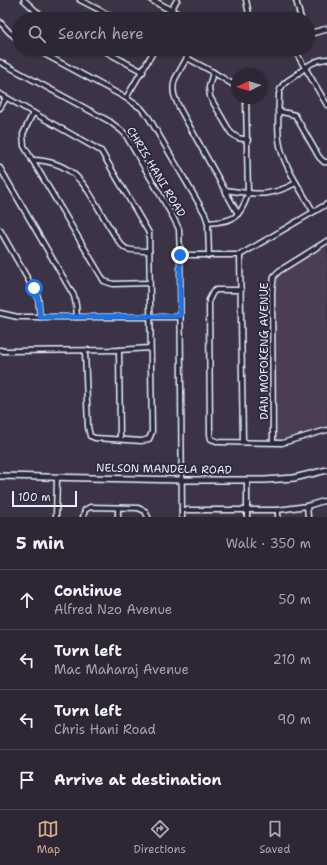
<!DOCTYPE html>
<meta charset="utf-8">
<style>
:root{--surface:#2d2635;--page:#393241;--text:#f1f3f6;--muted:#a7a5ad;--line:#484350;--accent:#d6ab8b}
body{margin:0;font-family:"Shantell Sans",sans-serif;background:var(--page);color:var(--text)}
.compass{position:absolute;left:231px;top:68px;width:36px;height:36px;border-radius:50%;background:var(--surface);box-shadow:0 1px 3px #0004;rotate:266deg}
.scale{position:absolute;left:12px;bottom:10px;width:65px;box-sizing:border-box;padding-left:4px;border:2px solid #e8f1f8;border-top:0;font-size:11px;line-height:14px;white-space:nowrap;color:#e8f1f8;-webkit-text-stroke:3px #2f2a3d;paint-order:stroke}
.stop{position:absolute;width:12px;height:12px;margin:-9px;border:3px solid #1a73e8;border-radius:50%;background:#fff}
.stop.end{background:#1a73e8;border-color:#fff;box-shadow:0 1px 4px #0008}
.list{margin:0;padding:0;list-style:none}
h2{display:flex;justify-content:space-between;align-items:center;height:52px;margin:0;padding:0 16px;font-size:17px}
h2 small{font-size:13px;font-weight:400;color:var(--muted)}
.list li{display:grid;grid-template-columns:26px 1fr auto;gap:12px;align-items:center;box-sizing:border-box;height:60px;padding:0 16px;border-top:1px solid var(--line)}
.list b{display:block;font-size:15px;white-space:nowrap}
.list p{margin:0;font-size:13px;white-space:nowrap;color:var(--muted)}
.list em{font-size:13px;font-style:normal;color:var(--muted)}
.icon{flex:none;width:22px;height:22px;fill:none;stroke:currentColor;stroke-width:2;stroke-linecap:round;stroke-linejoin:round}
.map{position:relative;flex:none;width:327px;height:517px;overflow:hidden}
.search{position:absolute;background:var(--surface);box-shadow:0 1px 3px #0004;left:12px;right:12px;top:12px;height:44px;display:flex;align-items:center;gap:10px;box-sizing:border-box;padding:0 14px;border-radius:22px;color:var(--muted);font-size:15px}
.sheet{height:292px;background:var(--surface)}
nav{display:flex;justify-content:space-around;align-items:center;box-sizing:border-box;height:56px;border-top:1px solid var(--line);background:var(--surface);font-size:11px;color:var(--muted)}
nav a{display:grid;justify-items:center;gap:2px}
nav .on{color:var(--accent)}
.map>svg:first-child{display:block}
</style>
<div class="map">
<svg width="327" height="517" viewBox="0 0 327 517">
<rect width="100%" height="100%" fill="#3c3347"/>
<filter id="ink" filterUnits="userSpaceOnUse"><feTurbulence type="fractalNoise" baseFrequency=".025" numOctaves="2"/><feDisplacementMap in="SourceGraphic" scale="8" xChannelSelector="R" yChannelSelector="G"/><feConvolveMatrix kernelMatrix="1 2 1 2 8 2 1 2 1" color-interpolation-filters="sRGB"/></filter>
<g filter="url(#ink)">
<path fill="#4b3e52" d="M327 246V426L277 440 274 277Z"/>
<g fill="none" stroke-linecap="round" stroke-linejoin="round">
<g stroke="#e8f1f8" stroke-width="7">
<g id="minor">
<path d="M24 0 37 12 47 19"/>
<path d="M80 0 117 19"/>
<path d="M246 0 250 19"/>
<path d="M296 0 301 19"/>
<path d="M171 10 177 0"/>
<path d="M172 19 175 13"/>
<path d="M0 22 9 32 19 40"/>
<path d="M35 49 126 98 141 108 149 118 205 214 208 223 209 256"/>
<path d="M101 49 143 72"/>
<path d="M192 49 175 79C171 91 175 99 180 109L238 214"/>
<path d="M294 49 327 105"/>
<path d="M187 58 213 72 237 87"/>
<path d="M0 62 109 121 122 131 125 134 173 217 179 229 180 255 182 517"/>
<path d="M213 72 209 87 210 97 231 133 238 138 248 140"/>
<path d="M0 94 101 151 149 233 152 432 149 439 142 441 95 438 90 436 88 427 85 351"/>
<path d="M126 98 155 49"/>
<path d="M0 108 6 98"/>
<path d="M278 111 295 115 319 157 324 162H327"/>
<path d="M33 113 23 134 24 146 104 281 113 284 149 283"/>
<path d="M32 160C82 161 89 196 112 231 116 237 120 246 127 249 134 251 142 251 149 251"/>
<path d="M0 168 74 296 76 305 77 317"/>
<path d="M225 190C255 194 268 198 296 183"/>
<path d="M313 211C301 190 282 164 279 140 277 125 279 109 279 94 281 83 288 81 296 75 306 67 313 60 327 59"/>
<path d="M208 223C233 221 240 219 248 194L246 98"/>
<path d="M0 230 38 297 40 317"/>
<path d="M180 255H240L327 204"/>
<path d="M240 255 243 442"/>
<path d="M241 290H216L213 292 209 300 210 434 211 439 219 442 282 443 327 430"/>
<path d="M0 313 18 317H180"/>
<path d="M0 350 4 351 119 350 150 348"/>
<path d="M119 350 120 439"/>
<path d="M273 442 272 291 274 276 279 271 327 241"/>
<path d="M247 481V517"/>
<path d="M307 506 308 517"/>
<path d="M118 508V517"/>
<path d="M182 510H278L307 506 327 500"/>
<path d="M278 510V517"/>
<path d="M56 517 57 478"/>
<path d="M83 517 85 510 90 507 138 508 145 511 148 517"/>
</g>
</g>
<g stroke="#e8f1f8" stroke-width="8">
<g id="tertiary">
<path d="M152 0 187 19"/>
<path d="M308 34 327 29"/>
<path d="M0 476 182 480H265L294 478 327 470"/>
</g>
</g>
<use href="#minor" stroke="#2f2a3d" stroke-width="4"/>
<use href="#tertiary" stroke="#2f2a3d" stroke-width="5"/>
</g>
</g>
<g fill="none" stroke-linecap="round" stroke-linejoin="round" filter="url(#ink)">
<path stroke="#1a73e8" stroke-width="5" d="M34 288 39 303 40 317 180 316V255"/>
</g>
<g text-anchor="middle" dominant-baseline="central" stroke-width="4" stroke-linejoin="round" paint-order="stroke">
<g font-size="11" fill="#e8f1f8" stroke="#2f2a3d">
<text transform="translate(156 172) rotate(59)">CHRIS HANI ROAD</text>
<text transform="translate(264 351) rotate(-90)">DAN MOFOKENG AVENUE</text>
<text transform="translate(164 469) rotate(1)">NELSON MANDELA ROAD</text>
</g>
</g>
</svg>
<svg class="compass" viewBox="-18 -18 36 36"><path d="M0-13l5 13h-10z" fill="#e53935"/><path d="M0 13l5-13h-10z" fill="#a7a5ad"/></svg>
<div class="scale">100 m</div>
<div class="stop" style="left:34px;top:288px"></div>
<div class="stop end" style="left:180px;top:255px"></div>
<div class="search"><svg class="icon" aria-label="search" viewBox="0 0 24 24"><circle cx="10" cy="10" r="6"/><path d="M15 15l6 6"/></svg>Search here</div>
</div>
<section class="sheet">
<h2>5 min<small>Walk · 350 m</small></h2>
<ul class="list">
<li><svg class="icon" aria-label="ahead" viewBox="0 0 24 24"><path d="M12 20V5M6 11l6-6 6 6"/></svg><div><b>Continue</b><p>Alfred Nzo Avenue</p></div><em>50 m</em></li>
<li><svg class="icon" aria-label="left" viewBox="0 0 24 24"><path d="M17 20v-9H6M10 6l-5 5 5 5"/></svg><div><b>Turn left</b><p>Mac Maharaj Avenue</p></div><em>210 m</em></li>
<li><svg class="icon" aria-label="left" viewBox="0 0 24 24"><path d="M17 20v-9H6M10 6l-5 5 5 5"/></svg><div><b>Turn left</b><p>Chris Hani Road</p></div><em>90 m</em></li>
<li><svg class="icon" aria-label="arrive" viewBox="0 0 24 24"><path d="M6 21V4h12l-3 4 3 4H6"/></svg><div><b>Arrive at destination</b></div></li>
</ul>
</section>
<nav>
<a class="on"><svg class="icon" aria-label="map" viewBox="0 0 24 24"><path d="M3 6l6-2 6 2 6-2v14l-6 2-6-2-6 2zM9 4v14M15 6v14"/></svg>Map</a>
<a><svg class="icon" aria-label="directions" viewBox="0 0 24 24"><path d="M12 3l9 9-9 9-9-9zM9 14v-3h6M13 9l2 2-2 2"/></svg>Directions</a>
<a><svg class="icon" aria-label="saved" viewBox="0 0 24 24"><path d="M7 4h10v16l-5-4-5 4z"/></svg>Saved</a>
</nav>
